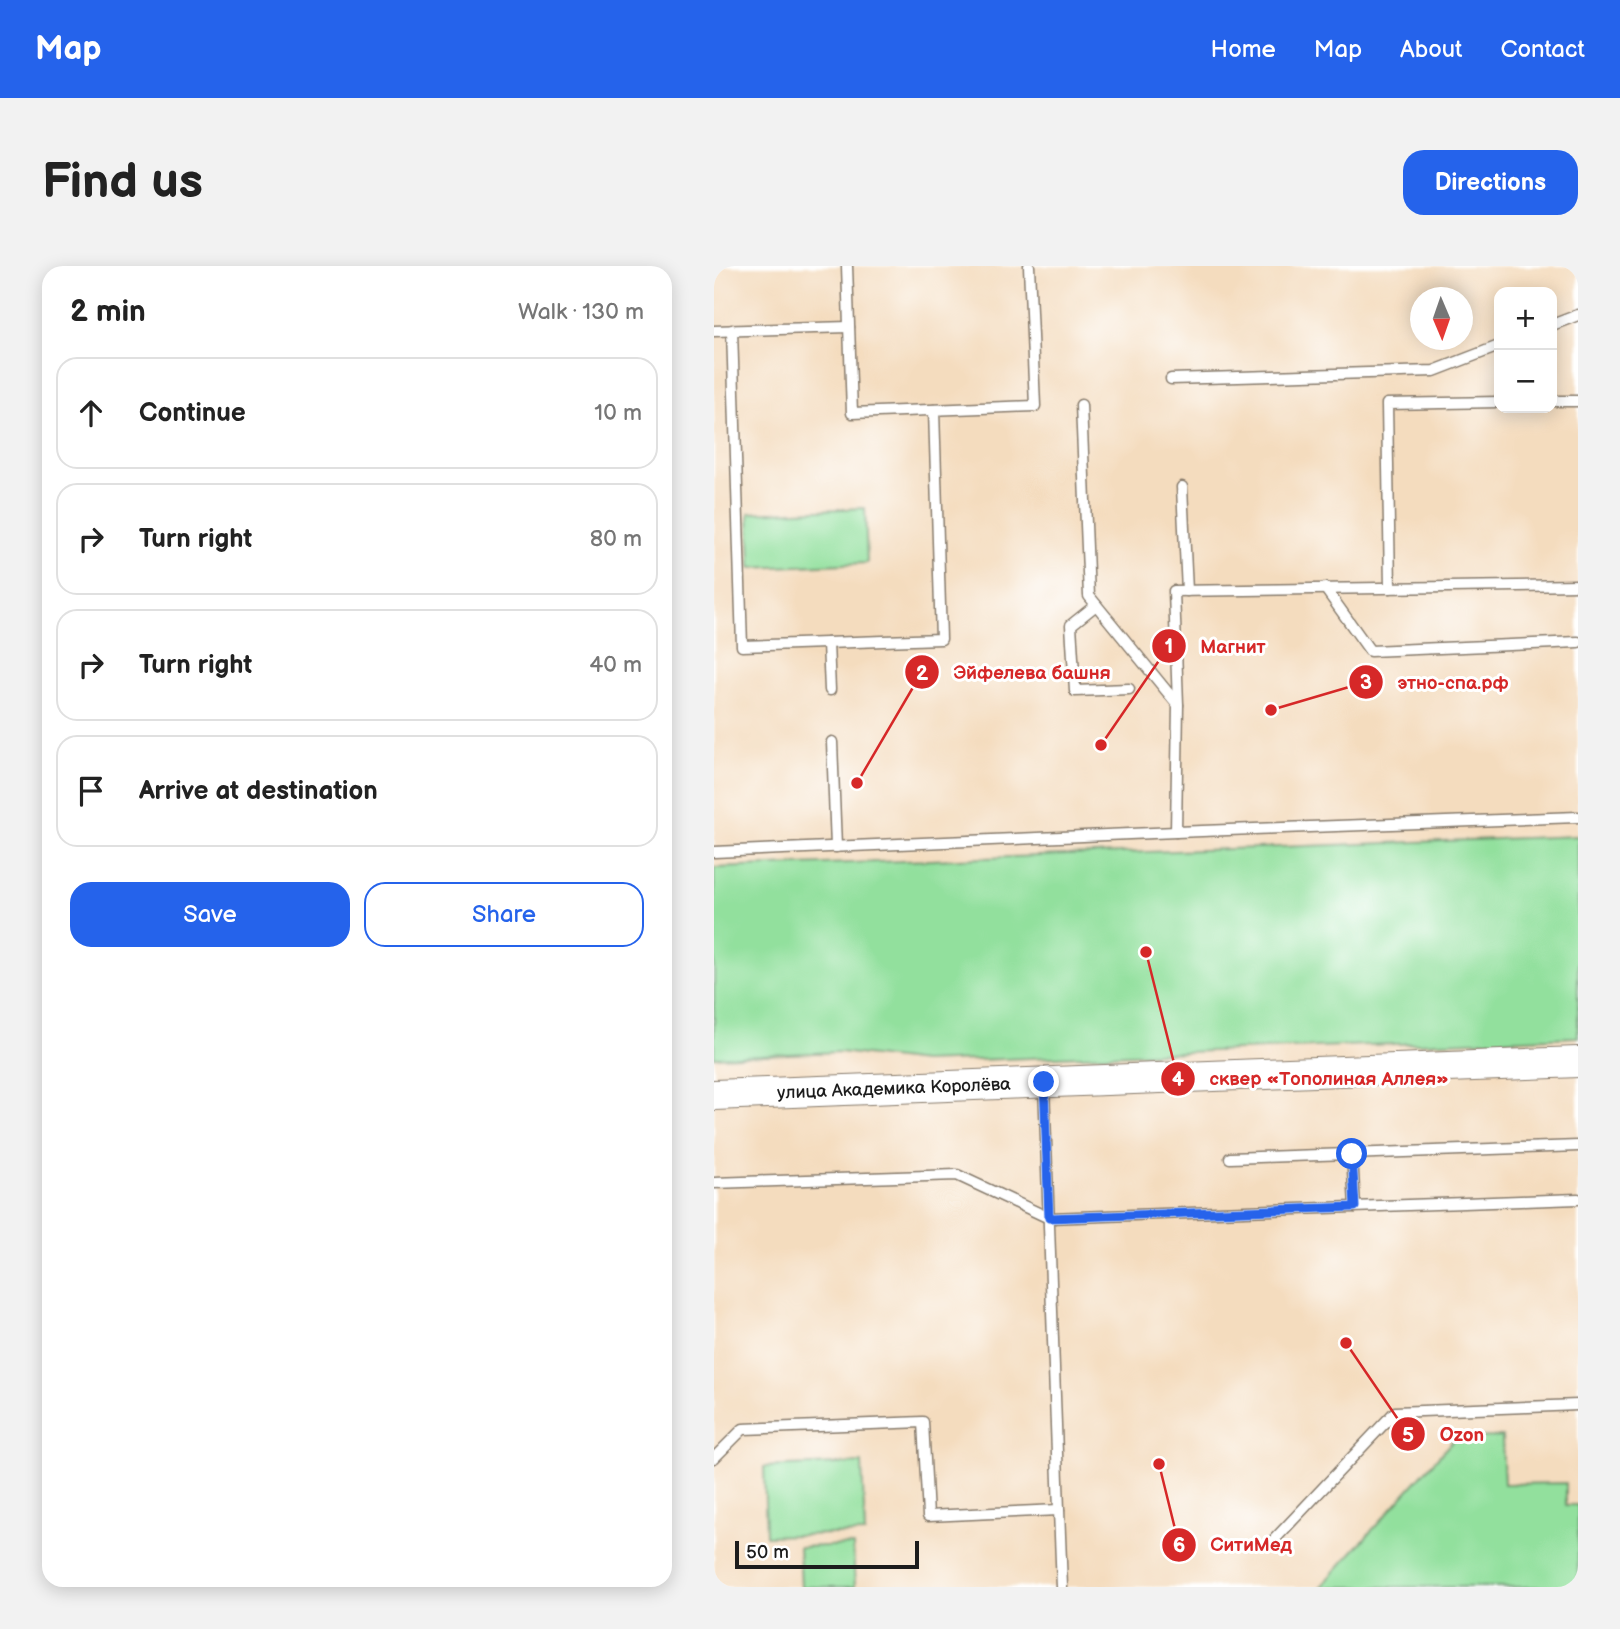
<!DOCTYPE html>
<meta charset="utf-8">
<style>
:root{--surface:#fff;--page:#f2f2f2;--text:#222;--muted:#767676;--line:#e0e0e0;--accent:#2563eb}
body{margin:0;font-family:"Balsamiq Sans",sans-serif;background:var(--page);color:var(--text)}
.controls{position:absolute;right:21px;top:21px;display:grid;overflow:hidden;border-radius:14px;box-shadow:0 4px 18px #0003}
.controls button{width:63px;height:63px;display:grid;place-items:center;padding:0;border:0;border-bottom:2px solid var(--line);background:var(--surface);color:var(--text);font:35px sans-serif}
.compass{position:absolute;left:696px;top:21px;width:63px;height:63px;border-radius:50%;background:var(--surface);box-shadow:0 4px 18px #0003;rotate:178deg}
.scale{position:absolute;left:21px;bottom:18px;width:184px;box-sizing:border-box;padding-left:7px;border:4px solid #1c1c1c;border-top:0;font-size:19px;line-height:24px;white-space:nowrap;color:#1c1c1c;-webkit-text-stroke:5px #fff;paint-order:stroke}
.stop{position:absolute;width:21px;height:21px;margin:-16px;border:5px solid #2563eb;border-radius:50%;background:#fff}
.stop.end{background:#2563eb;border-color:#fff;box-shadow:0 2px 7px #0008}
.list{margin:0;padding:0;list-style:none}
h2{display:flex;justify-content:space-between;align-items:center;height:91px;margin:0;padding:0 28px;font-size:30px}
h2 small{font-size:23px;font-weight:400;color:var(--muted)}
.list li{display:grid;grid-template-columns:46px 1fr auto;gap:21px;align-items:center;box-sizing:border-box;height:112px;margin:0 14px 14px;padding:0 14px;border:2px solid var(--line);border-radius:21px}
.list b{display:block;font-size:26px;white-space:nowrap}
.list em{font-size:23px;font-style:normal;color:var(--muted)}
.actions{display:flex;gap:14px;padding:21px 28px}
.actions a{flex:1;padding:16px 0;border:2px solid var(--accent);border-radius:21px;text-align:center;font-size:24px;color:var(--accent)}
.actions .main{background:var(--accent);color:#fff}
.icon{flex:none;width:38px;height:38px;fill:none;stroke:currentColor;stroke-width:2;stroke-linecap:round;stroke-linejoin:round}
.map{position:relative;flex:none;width:864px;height:1321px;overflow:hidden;border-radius:21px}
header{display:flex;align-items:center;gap:42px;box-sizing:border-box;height:98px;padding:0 35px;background:var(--accent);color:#fff}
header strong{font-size:33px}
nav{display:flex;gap:38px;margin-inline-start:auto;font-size:24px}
.intro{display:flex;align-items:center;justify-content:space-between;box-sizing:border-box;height:168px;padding:0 42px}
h1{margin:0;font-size:49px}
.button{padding:18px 32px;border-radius:21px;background:var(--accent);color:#fff;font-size:24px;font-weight:700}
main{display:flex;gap:42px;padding:0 42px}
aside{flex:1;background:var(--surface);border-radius:21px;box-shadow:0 4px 18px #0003}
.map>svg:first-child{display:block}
</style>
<header>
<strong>Map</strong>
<nav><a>Home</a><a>Map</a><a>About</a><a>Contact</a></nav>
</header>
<div class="intro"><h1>Find us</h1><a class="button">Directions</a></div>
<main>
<aside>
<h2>2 min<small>Walk · 130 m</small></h2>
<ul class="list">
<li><svg class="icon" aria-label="ahead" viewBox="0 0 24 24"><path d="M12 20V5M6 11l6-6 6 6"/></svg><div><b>Continue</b></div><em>10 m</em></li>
<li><svg class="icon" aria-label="right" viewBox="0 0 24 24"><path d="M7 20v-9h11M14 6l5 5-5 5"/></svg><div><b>Turn right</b></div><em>80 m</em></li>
<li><svg class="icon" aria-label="right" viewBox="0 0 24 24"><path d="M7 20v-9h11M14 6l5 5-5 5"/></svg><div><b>Turn right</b></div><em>40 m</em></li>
<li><svg class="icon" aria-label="arrive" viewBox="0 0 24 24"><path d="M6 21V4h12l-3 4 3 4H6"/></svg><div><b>Arrive at destination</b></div></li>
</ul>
<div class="actions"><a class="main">Save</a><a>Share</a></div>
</aside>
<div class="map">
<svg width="864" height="1321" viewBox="0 0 864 1321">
<rect width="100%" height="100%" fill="#fff"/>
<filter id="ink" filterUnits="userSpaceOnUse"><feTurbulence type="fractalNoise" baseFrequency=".0143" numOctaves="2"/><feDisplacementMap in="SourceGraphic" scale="14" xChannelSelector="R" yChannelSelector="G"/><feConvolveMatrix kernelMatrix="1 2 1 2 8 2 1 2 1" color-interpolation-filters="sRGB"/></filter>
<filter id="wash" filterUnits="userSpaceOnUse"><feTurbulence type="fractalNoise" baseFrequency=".00686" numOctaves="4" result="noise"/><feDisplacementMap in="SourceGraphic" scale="28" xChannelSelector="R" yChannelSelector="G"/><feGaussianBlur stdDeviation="1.57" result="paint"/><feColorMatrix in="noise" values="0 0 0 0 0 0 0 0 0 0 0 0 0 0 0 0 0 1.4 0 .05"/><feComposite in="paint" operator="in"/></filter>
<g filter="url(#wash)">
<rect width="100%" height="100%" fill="#f4dcbe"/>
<g fill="#92e09d" stroke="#577e5c" stroke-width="2">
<path d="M151 242 153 297 37 302 35 247Z"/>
<path d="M864 570V771L209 796 126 786 0 791V602Z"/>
<path d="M788 1171 790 1218 852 1217V1239H864V1321H607L741 1172Z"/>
<path d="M148 1197 151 1267 52 1270 50 1201Z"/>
<path d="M139 1279 141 1321H87L85 1281Z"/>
</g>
</g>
<g filter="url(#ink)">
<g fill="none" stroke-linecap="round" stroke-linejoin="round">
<g stroke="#887c6d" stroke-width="13">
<g id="lane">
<path d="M133 0 138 147 321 140 315 0"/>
<path d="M838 59 864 49"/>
<path d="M18 64 28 380 227 373 220 144"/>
<path d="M0 65 135 61"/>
<path d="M457 113 720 105 785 80"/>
<path d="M838 135H864"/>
<path d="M367 139 375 330 464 439 462 566"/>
<path d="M468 221 473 325"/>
<path d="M611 322 656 385 864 376"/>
<path d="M676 322 673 138 785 136"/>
<path d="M382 339 357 359 361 425 415 423"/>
<path d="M114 377 116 424"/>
<path d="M464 439 460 325 864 319"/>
<path d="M118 476 122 581"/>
<path d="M0 586 462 566 864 551"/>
<path d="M638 888 641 941"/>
<path d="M516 892 864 880"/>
<path d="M0 917 243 909 335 952 864 933"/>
<path d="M0 1192 29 1163 209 1156 214 1250 345 1244 330 818"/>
<path d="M345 1244 348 1321"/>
<path d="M558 1276 681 1146 864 1139"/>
</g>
</g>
<g stroke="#887c6d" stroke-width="32">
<g id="secondary">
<path id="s1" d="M0 829 864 796"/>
</g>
</g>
<use href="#lane" stroke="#fff" stroke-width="10"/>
<use href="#secondary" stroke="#fff" stroke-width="30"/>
</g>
</g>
<g fill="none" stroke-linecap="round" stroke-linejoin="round" filter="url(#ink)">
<path stroke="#2563eb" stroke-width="9" d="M330 816 335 952 641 941 638 888"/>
</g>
<g text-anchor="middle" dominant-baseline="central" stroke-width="6" stroke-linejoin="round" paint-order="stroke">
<g font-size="18" fill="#1c1c1c" stroke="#fff">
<text stroke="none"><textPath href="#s1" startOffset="180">улица Академика Королёва</textPath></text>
</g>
</g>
<path fill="none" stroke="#d62828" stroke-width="2.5" d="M387 479L455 380M143 517L208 406M557 444L652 416M432 686L464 813M632 1077L694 1168M445 1198L465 1279"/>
<g fill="#d62828" stroke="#fff" stroke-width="2.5">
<circle cx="387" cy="479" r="7"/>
<circle cx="143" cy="517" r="7"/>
<circle cx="557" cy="444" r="7"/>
<circle cx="432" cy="686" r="7"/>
<circle cx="632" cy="1077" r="7"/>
<circle cx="445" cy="1198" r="7"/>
<circle cx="455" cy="380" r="18"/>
<circle cx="208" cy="406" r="18"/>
<circle cx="652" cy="416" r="18"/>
<circle cx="464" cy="813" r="18"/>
<circle cx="694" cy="1168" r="18"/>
<circle cx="465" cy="1279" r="18"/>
</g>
<g font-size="21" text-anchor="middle" font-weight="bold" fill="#fff">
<text x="455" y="387">1</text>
<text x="208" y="414">2</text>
<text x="652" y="423">3</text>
<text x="464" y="820">4</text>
<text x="694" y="1176">5</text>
<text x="465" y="1286">6</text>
</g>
<g font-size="19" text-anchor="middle" font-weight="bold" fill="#d62828" stroke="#fff" stroke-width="6" stroke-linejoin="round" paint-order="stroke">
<text x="519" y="387">Магнит</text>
<text x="318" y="413">Эйфелева башня</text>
<text x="739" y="423">этно-спа.рф</text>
<text x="615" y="819">сквер «Тополиная Аллея»</text>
<text x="748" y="1175">Ozon</text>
<text x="537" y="1285">СитиМед</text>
</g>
</svg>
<div class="controls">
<button>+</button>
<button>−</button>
</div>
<svg class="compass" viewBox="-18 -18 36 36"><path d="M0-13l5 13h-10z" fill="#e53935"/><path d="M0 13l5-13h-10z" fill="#767676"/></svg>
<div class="scale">50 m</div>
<div class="stop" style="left:638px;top:888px"></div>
<div class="stop end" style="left:330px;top:816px"></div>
</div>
</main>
